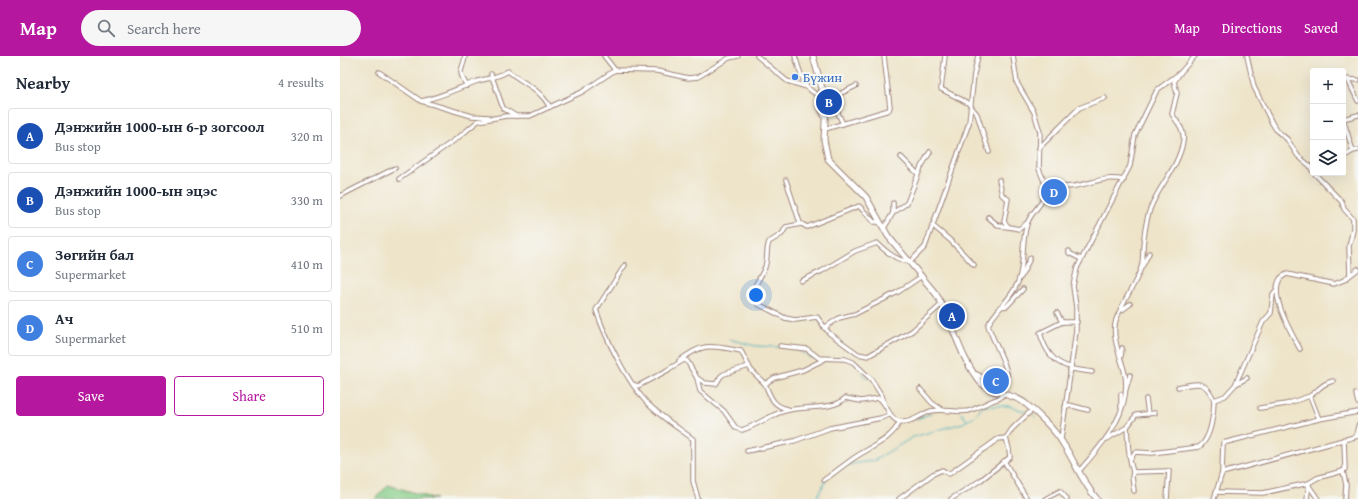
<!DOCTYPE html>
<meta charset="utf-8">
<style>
:root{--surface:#fff;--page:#f6f6f7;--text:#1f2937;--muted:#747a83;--line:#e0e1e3;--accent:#b5179e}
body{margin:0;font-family:"Gentium Book Plus",serif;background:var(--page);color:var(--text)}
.controls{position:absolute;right:12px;top:12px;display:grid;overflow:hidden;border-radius:4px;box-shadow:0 4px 16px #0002}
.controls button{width:36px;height:36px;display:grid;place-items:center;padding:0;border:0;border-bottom:1px solid var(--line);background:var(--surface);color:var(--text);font:20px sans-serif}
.you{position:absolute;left:416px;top:239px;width:14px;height:14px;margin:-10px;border:3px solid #fff;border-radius:50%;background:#1a73e8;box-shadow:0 0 0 6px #1a73e833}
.badge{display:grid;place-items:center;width:26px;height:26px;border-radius:50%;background:var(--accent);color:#fff;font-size:13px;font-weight:700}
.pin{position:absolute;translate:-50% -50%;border:2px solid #fff;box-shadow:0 1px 4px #0006}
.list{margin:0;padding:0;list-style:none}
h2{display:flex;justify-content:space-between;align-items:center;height:52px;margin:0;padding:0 16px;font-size:17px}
h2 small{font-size:13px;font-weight:400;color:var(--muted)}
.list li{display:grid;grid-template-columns:26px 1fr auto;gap:12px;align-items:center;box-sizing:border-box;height:56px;margin:0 8px 8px;padding:0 8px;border:1px solid var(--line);border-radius:4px}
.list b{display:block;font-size:15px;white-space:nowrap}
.list p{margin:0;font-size:13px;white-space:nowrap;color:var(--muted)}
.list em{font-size:13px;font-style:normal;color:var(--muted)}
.actions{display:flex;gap:8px;padding:12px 16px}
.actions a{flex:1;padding:9px 0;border:1px solid var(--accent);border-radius:4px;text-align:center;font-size:14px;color:var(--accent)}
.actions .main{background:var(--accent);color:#fff}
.icon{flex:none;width:22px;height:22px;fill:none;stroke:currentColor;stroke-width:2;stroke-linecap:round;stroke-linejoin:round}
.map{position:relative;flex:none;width:1018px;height:443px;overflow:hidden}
header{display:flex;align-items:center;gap:24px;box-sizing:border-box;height:56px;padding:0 20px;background:var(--accent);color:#fff}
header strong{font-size:19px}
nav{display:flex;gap:22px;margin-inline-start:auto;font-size:14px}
.search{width:280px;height:36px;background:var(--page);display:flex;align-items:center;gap:10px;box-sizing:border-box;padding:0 14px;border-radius:22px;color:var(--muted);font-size:15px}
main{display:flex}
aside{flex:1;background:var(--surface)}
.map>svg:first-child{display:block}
</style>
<header>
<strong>Map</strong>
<div class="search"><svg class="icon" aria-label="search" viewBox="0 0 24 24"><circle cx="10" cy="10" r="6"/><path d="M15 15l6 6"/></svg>Search here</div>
<nav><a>Map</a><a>Directions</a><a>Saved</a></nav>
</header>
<main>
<aside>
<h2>Nearby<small>4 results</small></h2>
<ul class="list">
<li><span class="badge" style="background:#1a4fb4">A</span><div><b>Дэнжийн 1000-ын 6-р зогсоол</b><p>Bus stop</p></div><em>320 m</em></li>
<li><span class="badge" style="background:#1a4fb4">B</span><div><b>Дэнжийн 1000-ын эцэс</b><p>Bus stop</p></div><em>330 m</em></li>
<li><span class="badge" style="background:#3f7fe0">C</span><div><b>Зөгийн бал</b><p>Supermarket</p></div><em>410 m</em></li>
<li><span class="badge" style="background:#3f7fe0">D</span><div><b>Ач</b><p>Supermarket</p></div><em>510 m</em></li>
</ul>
<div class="actions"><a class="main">Save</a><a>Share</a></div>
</aside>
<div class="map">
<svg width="1018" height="443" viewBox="0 0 1018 443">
<rect width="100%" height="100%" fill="#f6f6f2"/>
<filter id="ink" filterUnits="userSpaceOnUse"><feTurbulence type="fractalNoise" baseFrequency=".025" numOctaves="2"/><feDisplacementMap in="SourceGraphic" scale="8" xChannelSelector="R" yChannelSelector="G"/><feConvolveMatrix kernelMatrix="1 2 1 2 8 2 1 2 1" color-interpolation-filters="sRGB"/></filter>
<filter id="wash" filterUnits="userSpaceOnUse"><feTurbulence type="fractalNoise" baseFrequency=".012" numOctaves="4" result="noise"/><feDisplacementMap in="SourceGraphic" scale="16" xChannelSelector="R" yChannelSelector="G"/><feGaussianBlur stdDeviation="0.9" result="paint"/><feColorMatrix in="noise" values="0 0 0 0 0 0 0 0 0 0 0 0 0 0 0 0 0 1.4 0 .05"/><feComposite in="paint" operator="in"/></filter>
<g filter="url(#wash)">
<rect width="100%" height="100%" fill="#eee4c9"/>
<path fill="#86cd88" stroke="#68765a" d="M48 429 96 443H35Z"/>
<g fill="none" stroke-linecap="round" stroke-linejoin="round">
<g stroke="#41aebf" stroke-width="1">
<path d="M388 283 416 290 438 291"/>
<path d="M457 293 469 301 478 303"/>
<path d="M522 317 529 323"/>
<path d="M621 357 627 364"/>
<path d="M692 358 695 361"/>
<path d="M577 363 592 357"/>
<path d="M561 364 570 363"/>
<path d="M508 409 535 404 573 381 623 367 636 359 643 350H670L686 356"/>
<path d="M476 443 486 424"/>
</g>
</g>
</g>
<g filter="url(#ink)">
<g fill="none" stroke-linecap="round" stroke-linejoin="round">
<g stroke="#9c827a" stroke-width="5.5">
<g id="street">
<path d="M125 0C123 17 116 11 127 30"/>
<path d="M264 0 275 14"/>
<path d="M417 0 447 25 467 31"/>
<path d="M455 0C460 15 463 34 479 39"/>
<path d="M605 0 601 33 628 47 637 58 649 96"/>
<path d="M673 0 677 27 694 56 700 76 699 113 706 130C716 130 726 132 735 130 755 127 762 120 784 124"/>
<path d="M907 0 914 31 932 67 937 75 947 83 958 100 970 110 973 116"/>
<path d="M39 16 81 45 132 60 149 61"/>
<path d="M151 18 163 52 176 60"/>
<path d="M1003 23 1018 24"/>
<path d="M1008 24 1018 45"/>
<path d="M483 33 491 42 503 68"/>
<path d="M491 42 516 30"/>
<path d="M81 45C102 41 118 32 138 25 149 22 159 21 168 15 185 29 197 30 210 51"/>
<path d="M1003 63 1013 95 1018 94"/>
<path d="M1003 63 1018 59"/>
<path d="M485 73 549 54 550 51 544 0"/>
<path d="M699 92 739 52 765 42"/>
<path d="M561 101 578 118"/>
<path d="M1003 101 1013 95"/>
<path d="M974 117 1002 146 1004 153 1013 163V174L1009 190 1010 219"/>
<path d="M59 123 119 81 138 65 166 60H190L242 36 275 14 317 15 348 22 358 21 389 2 398 0"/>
<path d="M446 124 460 167 467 171 519 150 534 166H540"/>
<path d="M659 124 662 139 668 143 664 166 669 171 679 173 687 167"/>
<path d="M0 140 55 112"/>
<path d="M553 147V157"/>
<path d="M648 161 659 170 668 171"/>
<path d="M592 169 611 185 634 209"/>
<path d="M544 172 553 157 567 147 581 111 590 96"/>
<path d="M729 195V197L741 203"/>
<path d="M285 209 256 254C266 283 286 324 307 347 321 361 337 371 353 383V425L358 443"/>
<path d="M802 211 809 197"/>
<path d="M681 221 690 202"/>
<path d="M461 225 482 215 515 195 537 187C546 196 557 205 570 206L585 191 629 67 634 18 638 0"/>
<path d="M410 241C413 230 421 222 425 211 428 202 426 193 429 186L442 178 446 171 461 168"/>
<path d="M418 248 445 262 455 264 477 261 489 277 518 298 528 300 572 275 602 248"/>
<path d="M660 251 667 250 683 233"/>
<path d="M782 254 790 248"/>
<path d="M717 257 722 266"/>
<path d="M484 272 499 262 515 258 558 236 582 220"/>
<path d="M440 290 467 293 479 302 505 303 513 306 531 323 542 340 544 347"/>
<path d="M960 293C952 278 929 240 940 223 941 221 945 219 947 218L994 228 1004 224 1018 213"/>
<path d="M781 300 782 292"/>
<path d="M339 305C365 285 372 290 401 295L411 314 425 328"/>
<path d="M730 311C713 307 705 294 700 277L722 266H737"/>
<path d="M327 314 344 304 347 305 357 322 360 335 384 355 396 372 402 374C419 369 431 357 449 354 465 350 495 354 505 342L521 345 539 342C547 348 547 358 556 364 567 371 581 358 591 355 603 352 616 357 628 355 639 352 649 345 660 342L662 339"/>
<path d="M730 314 732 313 752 316"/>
<path d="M636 320 637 318C647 323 651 333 664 330 665 327 667 324 667 321 669 312 651 281 648 269 656 254 672 242 678 226 685 208 681 187 687 168 692 153 707 147 706 130"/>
<path d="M357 322 365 327 376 328 381 320 384 318 409 310"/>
<path d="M293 328 298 330 328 314"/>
<path d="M896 328 907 322"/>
<path d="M838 331C857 327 865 323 874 344"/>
<path d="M580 333 592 347 601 353"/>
<path d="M786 333 790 319"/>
<path d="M1016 338 1018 347"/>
<path d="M970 340C980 333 981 328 993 325"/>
<path d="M806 343 808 358"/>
<path d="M725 351 729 349 748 354"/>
<path d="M781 351V338"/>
<path d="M920 352 946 348 970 340 979 363"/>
<path d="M448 353C433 350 431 342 425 328L434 322 463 314 485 303"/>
<path d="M787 371 796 359 815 357"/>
<path d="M1016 380 1018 370"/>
<path d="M721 383 736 275V251L733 230 737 212 790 110 795 79 817 34 840 17 855 0"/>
<path d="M767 383 787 371C788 387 788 401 793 416L829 415 827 443"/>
<path d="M1004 383 1005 413 1003 415 1006 429 1005 443"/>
<path d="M407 395 454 385 490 372 541 362 549 359"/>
<path d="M791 402 795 396 812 397 859 391C871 383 874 357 874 344L885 340 895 329 923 266 931 257 933 238 937 233"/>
<path d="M664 405 687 443"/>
<path d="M739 415C763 388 794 354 784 314 780 299 771 280 776 264 782 246 795 230 801 212 804 203 802 192 804 182 805 173 807 162 810 153 819 129 839 111 843 85 845 74 838 68 832 58L837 37 834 26 840 17"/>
<path d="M793 416 792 421 794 435"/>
<path d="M882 417 1018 380"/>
<path d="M484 424C494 417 504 409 514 402 530 391 552 384 560 365"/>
<path d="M969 430 978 443"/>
<path d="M876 436 923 437 969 427 977 422 1003 415"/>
<path d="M559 443 593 418 602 414 609 418 658 383 666 382"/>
<path d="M611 443 641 424 670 401 669 393 666 382 672 373 692 354"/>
<path d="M705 443 720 435 727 443"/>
<path d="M874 443 882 417 883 387 979 363 1018 356"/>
<path d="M967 443 969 427"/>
</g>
</g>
<g stroke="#9c827a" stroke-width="7">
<g id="secondary">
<path d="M473 0 486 47 484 84 488 103 526 141 548 180 596 238C613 265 619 301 640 326 653 340 672 336 686 348 696 356 715 374 722 386 734 404 742 426 757 443"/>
<path d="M483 33C477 43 480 51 485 61"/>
</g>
</g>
<use href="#street" stroke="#fff" stroke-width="3.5"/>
<use href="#secondary" stroke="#fff" stroke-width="5"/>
</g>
</g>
<circle fill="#3f7fe0" stroke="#f6f6f2" stroke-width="1.5" cx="455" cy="21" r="4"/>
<g text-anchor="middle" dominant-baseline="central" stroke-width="4" stroke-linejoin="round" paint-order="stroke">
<g font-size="13" fill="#366cbe" stroke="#f6f6f2" text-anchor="start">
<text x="463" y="21">Бүжин</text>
</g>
</g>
</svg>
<div class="controls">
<button>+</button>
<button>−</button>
<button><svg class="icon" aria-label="layers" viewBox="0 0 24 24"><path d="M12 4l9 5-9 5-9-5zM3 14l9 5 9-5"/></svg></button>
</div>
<div class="you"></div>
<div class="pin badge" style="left:612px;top:260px;background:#1a4fb4">A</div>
<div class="pin badge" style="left:489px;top:46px;background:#1a4fb4">B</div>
<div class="pin badge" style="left:656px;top:325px;background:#3f7fe0">C</div>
<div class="pin badge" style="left:714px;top:136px;background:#3f7fe0">D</div>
</div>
</main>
